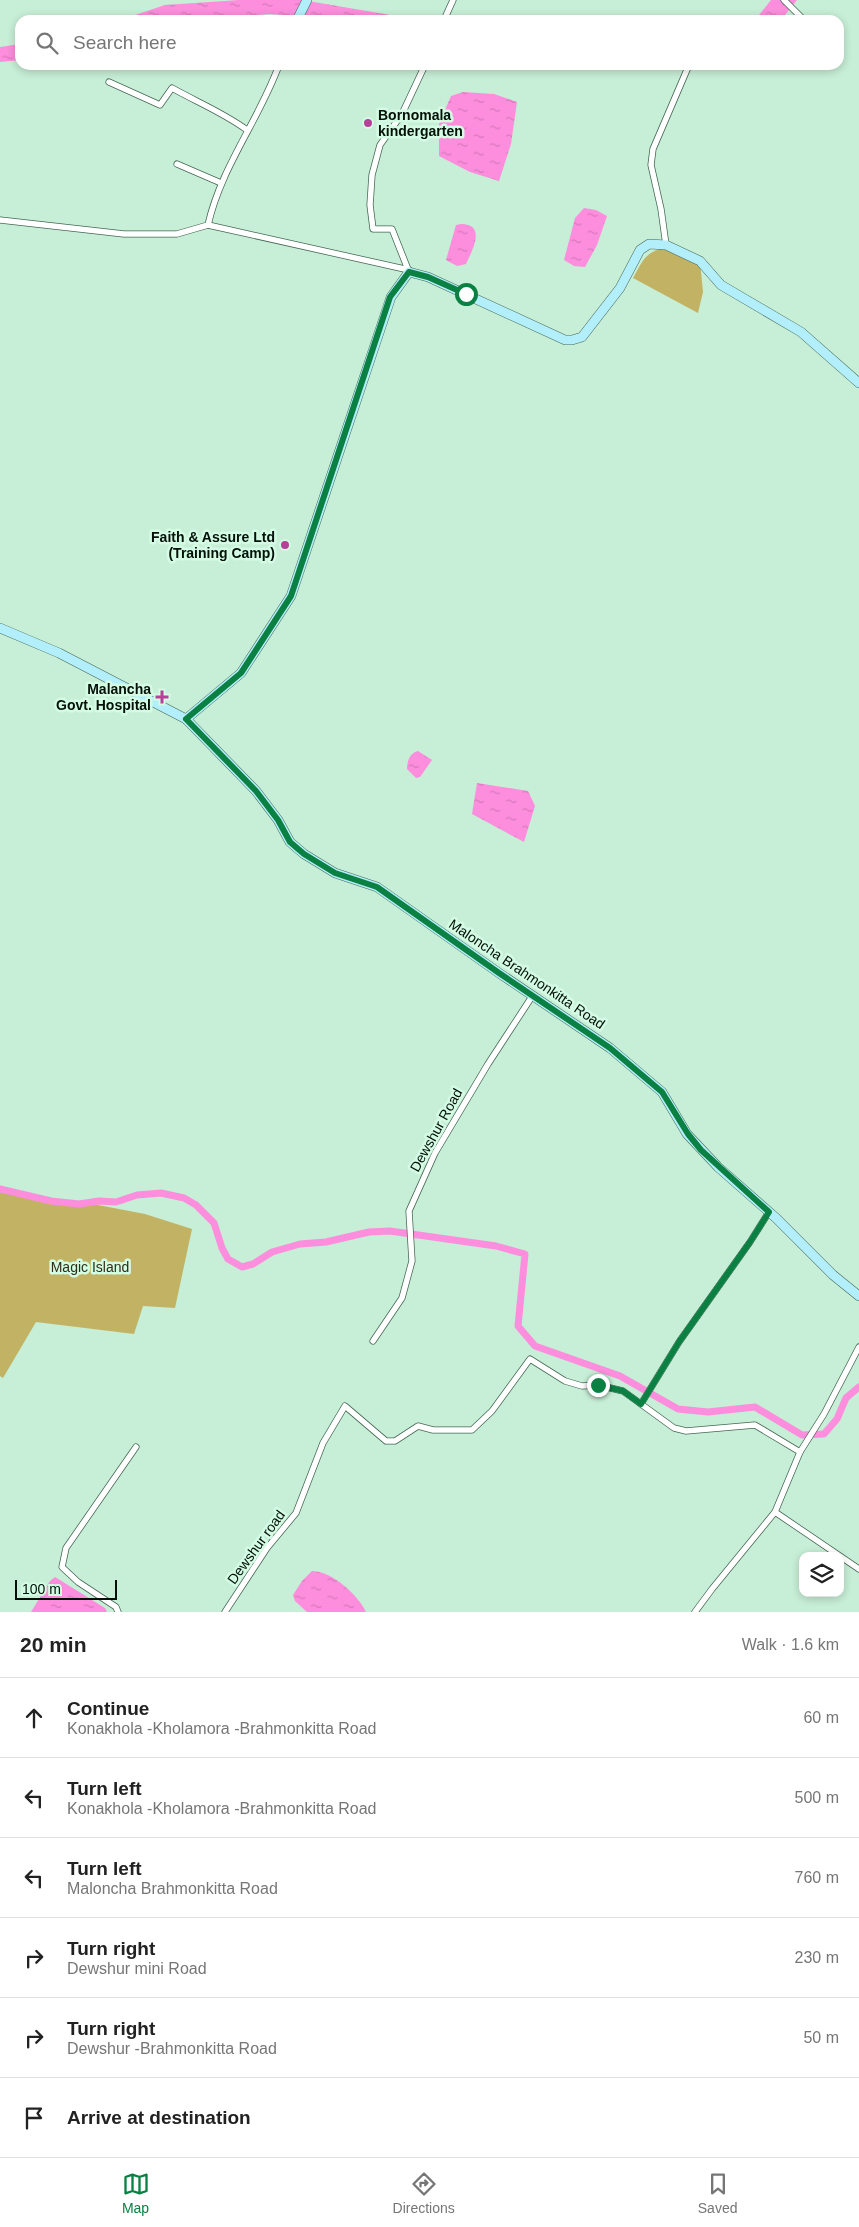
<!DOCTYPE html>
<meta charset="utf-8">
<style>
:root{--surface:#fff;--page:#f6f6f6;--text:#222;--muted:#767676;--line:#e0e0e0;--accent:#0b8043}
body{margin:0;font-family:Arial,sans-serif;background:var(--page);color:var(--text)}
.controls{position:absolute;right:15px;bottom:15px;display:grid;overflow:hidden;border-radius:10px;box-shadow:0 2px 8px #0003}
.controls button{width:45px;height:45px;display:grid;place-items:center;padding:0;border:0;border-bottom:1px solid var(--line);background:var(--surface);color:var(--text);font:25px sans-serif}
.scale{position:absolute;left:15px;bottom:12px;width:102px;box-sizing:border-box;padding-left:5px;border:2px solid #031008;border-top:0;font-size:14px;line-height:18px;white-space:nowrap;color:#031008;-webkit-text-stroke:4px #d4fbe3;paint-order:stroke}
.stop{position:absolute;width:15px;height:15px;margin:-11px;border:4px solid #0b8043;border-radius:50%;background:#fff}
.stop.end{background:#0b8043;border-color:#fff;box-shadow:0 1px 5px #0008}
.list{margin:0;padding:0;list-style:none}
h2{display:flex;justify-content:space-between;align-items:center;height:65px;margin:0;padding:0 20px;font-size:21px}
h2 small{font-size:16px;font-weight:400;color:var(--muted)}
.list li{display:grid;grid-template-columns:32px 1fr auto;gap:15px;align-items:center;box-sizing:border-box;height:80px;padding:0 20px;border-top:1px solid var(--line)}
.list b{display:block;font-size:19px;white-space:nowrap}
.list p{margin:0;font-size:16px;white-space:nowrap;color:var(--muted)}
.list em{font-size:16px;font-style:normal;color:var(--muted)}
.icon{flex:none;width:28px;height:28px;fill:none;stroke:currentColor;stroke-width:2;stroke-linecap:round;stroke-linejoin:round}
.map{position:relative;flex:none;width:859px;height:1612px;overflow:hidden}
.search{position:absolute;background:var(--surface);box-shadow:0 2px 8px #0003;left:15px;right:15px;top:15px;height:55px;display:flex;align-items:center;gap:12px;box-sizing:border-box;padding:0 18px;border-radius:15px;color:var(--muted);font-size:19px}
.sheet{height:545px;background:var(--surface)}
nav{display:flex;justify-content:space-around;align-items:center;box-sizing:border-box;height:70px;border-top:1px solid var(--line);background:var(--surface);font-size:14px;color:var(--muted)}
nav a{display:grid;justify-items:center;gap:2px}
nav .on{color:var(--accent)}
.map>svg:first-child{display:block}
</style>
<div class="map">
<svg width="859" height="1612" viewBox="0 0 859 1612">
<defs>
<pattern id="water-ripples" width="26" height="14" patternUnits="userSpaceOnUse" patternTransform="scale(1.25)"><rect width="26" height="14" fill="#fd8ddd"/><path d="M2 4q2-2 4 0t4 0M15 11q2-2 4 0t4 0" fill="none" stroke="#d779bc"/></pattern>
</defs>
<rect width="100%" height="100%" fill="#c7eed6"/>
<g fill="#c2b364">
<path d="M667 247 700 262 703 292 698 313 633 278C643 260 645 252 667 247Z"/>
<path d="M0 1192 62 1204 98 1205 145 1214 192 1229 175 1308 143 1306 134 1334 36 1322 3 1378 0 1376Z"/>
</g>
<g fill="url(#water-ripples)">
<path d="M239 0H302L408 18 445 20H346L270 14 196 20H120L165 5Z"/>
<path d="M771 0H797L781 20H755Z"/>
<path d="M596 15 649 20H653H578Z"/>
<path d="M20 44V60L0 62V47Z"/>
<path d="M463 92 494 94 517 102 511 144 499 181 470 172 439 156V124L451 96Z"/>
<path d="M584 208 596 210 607 216 597 245 585 267 574 266 564 260 575 218Z"/>
<path d="M461 224C487 224 472 251 466 264L457 266 446 260 456 225Z"/>
<path d="M418 751 432 760 420 777 416 778 407 769C407 761 410 753 418 751Z"/>
<path d="M477 783 528 791 535 806 524 842 472 814Z"/>
<path d="M312 1571C333 1572 357 1594 366 1612H307L295 1601 293 1595 302 1581Z"/>
<path d="M55 1577 105 1608 107 1612H31L50 1581Z"/>
</g>
<g fill="none" stroke-linecap="round" stroke-linejoin="round">
<path stroke="#fd8ddd" stroke-width="7" d="M0 1189 51 1201 79 1204 99 1201 116 1202 137 1195 161 1193 184 1198 196 1205 214 1223 222 1248 228 1259 242 1267 253 1264 272 1252 300 1244 326 1242 369 1232 390 1231 496 1246 525 1254 518 1326 535 1346 620 1376 678 1409 708 1412 755 1407 802 1435 824 1434 837 1419 846 1398 859 1387"/>
<g stroke="#456754" stroke-width="7">
<g id="street">
<path d="M784 0 804 20"/>
<path d="M444 20 453 0"/>
<path d="M109 82 160 105 172 88C197 102 224 113 247 130"/>
<path d="M177 164 221 183"/>
<path d="M0 220 124 234H177L208 225 409 270"/>
<path d="M208 225C221 167 259 120 279 65"/>
<path d="M666 245 661 209 651 165 653 149 689 65"/>
<path d="M409 272 392 229H373L370 205 372 175 380 145 402 114 425 65"/>
<path d="M373 1341 402 1298 412 1261 409 1211 435 1153 488 1064 533 995"/>
<path d="M641 1404 679 1342 750 1242 769 1212"/>
<path d="M775 1512 859 1569"/>
<path d="M118 1612 116 1607 78 1582 62 1567 66 1548 136 1447"/>
<path d="M225 1612 267 1548 296 1513 323 1443 345 1406 386 1441H395L418 1426 433 1430H472L492 1411 530 1359 565 1381 582 1386 598 1385 623 1391 674 1428 686 1431 755 1425 800 1452 824 1414 859 1347"/>
<path d="M695 1612 712 1589 775 1512 800 1452"/>
</g>
</g>
<g stroke="#456754" stroke-width="10">
<g id="secondary">
<path d="M297 20 307 0"/>
<path d="M0 628 59 653 186 719 241 673 291 596 391 297 409 272 428 277 565 340H572L582 337 620 288 640 250 649 244 666 245 700 261 721 285 801 332 859 383"/>
<path d="M186 719 256 791 278 820 290 842 304 854 335 873 377 887 499 973 610 1048 662 1092 687 1134 718 1167 776 1218 833 1275 859 1296"/>
</g>
</g>
<use href="#street" stroke="#fff" stroke-width="5.5"/>
<use href="#secondary" stroke="#b3effb" stroke-width="9"/>
</g>
<g fill="none" stroke-linecap="round" stroke-linejoin="round">
<path stroke="#0b8043" stroke-width="6" d="M466 294 428 277 409 272 390 297 291 596 241 673 186 719 256 791 278 820 290 842 304 854 335 873 377 887 499 973 610 1048 662 1092 688 1134 701 1150 769 1212 750 1242 679 1342 641 1404 623 1391 598 1385"/>
</g>
<g fill="#b64199" stroke="#d4fbe3" stroke-width="2">
<circle cx="368" cy="123" r="5"/>
<circle cx="285" cy="545" r="5"/>
<path d="M159.5 689.5h5v5h5v5h-5v5h-5v-5h-5v-5h5z"/>
</g>
<g text-anchor="middle" dominant-baseline="central" stroke-width="5" stroke-linejoin="round" paint-order="stroke">
<g font-size="14" font-weight="bold" fill="#031008" stroke="#d4fbe3" text-anchor="end">
<text x="378" y="115" text-anchor="start">Bornomala<tspan x="378" dy="16">kindergarten</tspan></text>
<text x="275" y="537">Faith &amp; Assure Ltd<tspan x="275" dy="16">(Training Camp)</tspan></text>
<text x="151" y="689">Malancha<tspan x="151" dy="16">Govt. Hospital</tspan></text>
</g>
<g font-size="14" fill="#031008" stroke="#d4fbe3">
<text transform="translate(527 974) rotate(34)">Maloncha Brahmonkitta Road</text>
<text transform="translate(436 1130) rotate(-61)">Dewshur Road</text>
<text transform="translate(256 1547) rotate(-54)">Dewshur road</text>
</g>
<g font-size="14" fill="#312d15" stroke="#d4fbe3">
<text x="90" y="1267">Magic Island</text>
</g>
</g>
</svg>
<div class="controls">
<button><svg class="icon" aria-label="layers" viewBox="0 0 24 24"><path d="M12 4l9 5-9 5-9-5zM3 14l9 5 9-5"/></svg></button>
</div>
<div class="scale">100 m</div>
<div class="stop" style="left:466px;top:294px"></div>
<div class="stop end" style="left:598px;top:1385px"></div>
<div class="search"><svg class="icon" aria-label="search" viewBox="0 0 24 24"><circle cx="10" cy="10" r="6"/><path d="M15 15l6 6"/></svg>Search here</div>
</div>
<section class="sheet">
<h2>20 min<small>Walk · 1.6 km</small></h2>
<ul class="list">
<li><svg class="icon" aria-label="ahead" viewBox="0 0 24 24"><path d="M12 20V5M6 11l6-6 6 6"/></svg><div><b>Continue</b><p>Konakhola -Kholamora -Brahmonkitta Road</p></div><em>60 m</em></li>
<li><svg class="icon" aria-label="left" viewBox="0 0 24 24"><path d="M17 20v-9H6M10 6l-5 5 5 5"/></svg><div><b>Turn left</b><p>Konakhola -Kholamora -Brahmonkitta Road</p></div><em>500 m</em></li>
<li><svg class="icon" aria-label="left" viewBox="0 0 24 24"><path d="M17 20v-9H6M10 6l-5 5 5 5"/></svg><div><b>Turn left</b><p>Maloncha Brahmonkitta Road</p></div><em>760 m</em></li>
<li><svg class="icon" aria-label="right" viewBox="0 0 24 24"><path d="M7 20v-9h11M14 6l5 5-5 5"/></svg><div><b>Turn right</b><p>Dewshur mini Road</p></div><em>230 m</em></li>
<li><svg class="icon" aria-label="right" viewBox="0 0 24 24"><path d="M7 20v-9h11M14 6l5 5-5 5"/></svg><div><b>Turn right</b><p>Dewshur -Brahmonkitta Road</p></div><em>50 m</em></li>
<li><svg class="icon" aria-label="arrive" viewBox="0 0 24 24"><path d="M6 21V4h12l-3 4 3 4H6"/></svg><div><b>Arrive at destination</b></div></li>
</ul>
</section>
<nav>
<a class="on"><svg class="icon" aria-label="map" viewBox="0 0 24 24"><path d="M3 6l6-2 6 2 6-2v14l-6 2-6-2-6 2zM9 4v14M15 6v14"/></svg>Map</a>
<a><svg class="icon" aria-label="directions" viewBox="0 0 24 24"><path d="M12 3l9 9-9 9-9-9zM9 14v-3h6M13 9l2 2-2 2"/></svg>Directions</a>
<a><svg class="icon" aria-label="saved" viewBox="0 0 24 24"><path d="M7 4h10v16l-5-4-5 4z"/></svg>Saved</a>
</nav>
